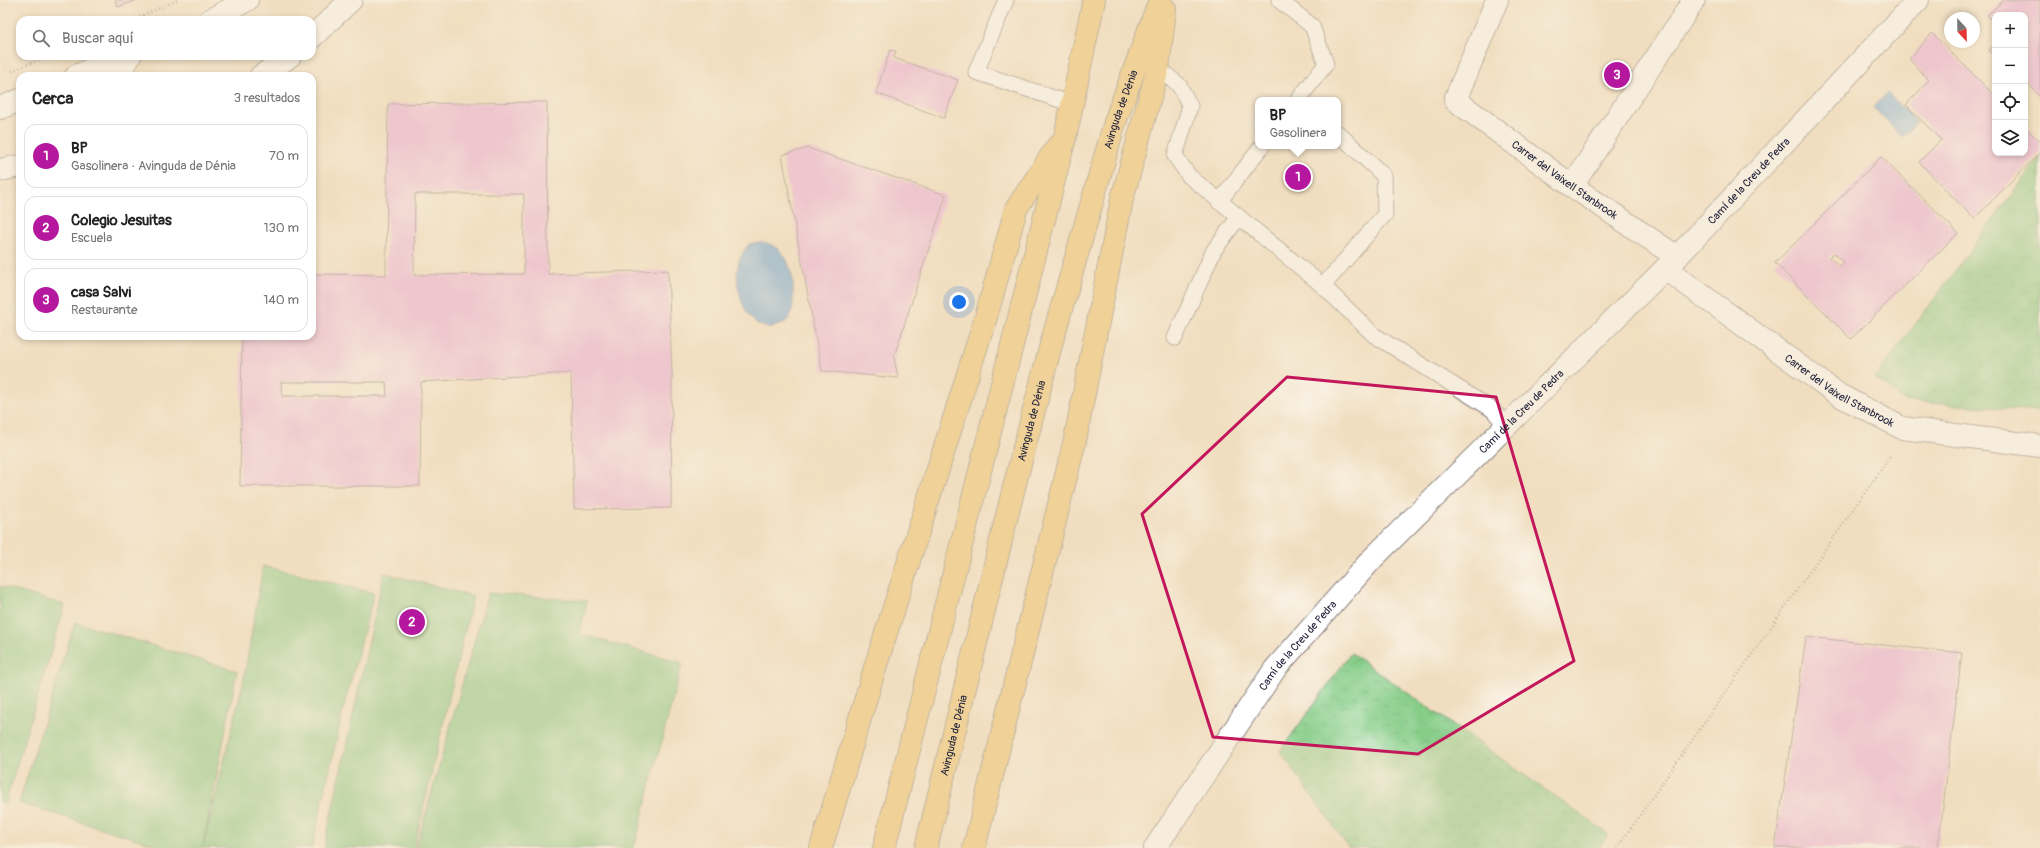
<!DOCTYPE html>
<html lang="es">
<meta charset="utf-8">
<style>
:root{--surface:#fff;--page:#f6f6f6;--text:#222;--muted:#767676;--line:#e0e0e0;--accent:#b5179e}
body{margin:0;font-family:Pangolin,sans-serif;background:var(--page);color:var(--text)}
.controls{position:absolute;right:12px;top:12px;display:grid;overflow:hidden;border-radius:8px;box-shadow:0 2px 6px #0003}
.controls button{width:36px;height:36px;display:grid;place-items:center;padding:0;border:0;border-bottom:1px solid var(--line);background:var(--surface);color:var(--text);font:20px sans-serif}
.compass{position:absolute;left:1944px;top:12px;width:36px;height:36px;border-radius:50%;background:var(--surface);box-shadow:0 2px 6px #0003;rotate:158deg}
.you{position:absolute;left:959px;top:302px;width:14px;height:14px;margin:-10px;border:3px solid #fff;border-radius:50%;background:#1a73e8;box-shadow:0 0 0 6px #1a73e833}
.badge{display:grid;place-items:center;width:26px;height:26px;border-radius:50%;background:var(--accent);color:#fff;font-size:13px;font-weight:700}
.pin{position:absolute;translate:-50% -50%;border:2px solid #fff;box-shadow:0 1px 4px #0006}
.popup{position:absolute;left:1255px;top:97px;width:86px;height:52px;box-sizing:border-box;display:grid;place-content:center;border-radius:8px;background:var(--surface);filter:drop-shadow(0 1px 3px #0005);font-size:13px;white-space:nowrap;color:var(--muted)}
.popup b{font-size:15px;color:var(--text)}
.popup::after{content:'';position:absolute;left:50%;top:100%;margin-left:-8px;border:8px solid transparent;border-top-color:var(--surface)}
.list{margin:0;padding:0;list-style:none}
h2{display:flex;justify-content:space-between;align-items:center;height:52px;margin:0;padding:0 16px;font-size:17px}
h2 small{font-size:13px;font-weight:400;color:var(--muted)}
.list li{display:grid;grid-template-columns:26px 1fr auto;gap:12px;align-items:center;box-sizing:border-box;height:64px;margin:0 8px 8px;padding:0 8px;border:1px solid var(--line);border-radius:12px}
.list b{display:block;font-size:15px;white-space:nowrap}
.list p{margin:0;font-size:13px;white-space:nowrap;color:var(--muted)}
.list em{font-size:13px;font-style:normal;color:var(--muted)}
.icon{flex:none;width:22px;height:22px;fill:none;stroke:currentColor;stroke-width:2;stroke-linecap:round;stroke-linejoin:round}
.map{position:relative;flex:none;width:2040px;height:848px;overflow:hidden}
.search{position:absolute;background:var(--surface);box-shadow:0 2px 6px #0003;left:16px;top:16px;width:300px;height:44px;display:flex;align-items:center;gap:10px;box-sizing:border-box;padding:0 14px;border-radius:12px;color:var(--muted);font-size:15px}
.panel{position:absolute;background:var(--surface);box-shadow:0 2px 6px #0003;left:16px;top:72px;width:300px;height:268px;border-radius:12px}
.map>svg:first-child{display:block}
</style>
<div class="map">
<svg width="2040" height="848" viewBox="0 0 2040 848">
<defs>
<pattern id="park-crowns" width="20" height="18" patternUnits="userSpaceOnUse"><rect width="20" height="18" fill="#87cd88"/><path d="M2 6a3 3 0 1 1 6 0M12 15a3 3 0 1 1 6 0" fill="none" stroke="#74b076"/></pattern>
</defs>
<rect width="100%" height="100%" fill="#fdfcf7"/>
<filter id="ink" filterUnits="userSpaceOnUse"><feTurbulence type="fractalNoise" baseFrequency=".025" numOctaves="2"/><feDisplacementMap in="SourceGraphic" scale="8" xChannelSelector="R" yChannelSelector="G"/><feConvolveMatrix kernelMatrix="1 2 1 2 8 2 1 2 1" color-interpolation-filters="sRGB"/></filter>
<filter id="wash" filterUnits="userSpaceOnUse"><feTurbulence type="fractalNoise" baseFrequency=".012" numOctaves="4" result="noise"/><feDisplacementMap in="SourceGraphic" scale="16" xChannelSelector="R" yChannelSelector="G"/><feGaussianBlur stdDeviation="0.9" result="paint"/><feColorMatrix in="noise" values="0 0 0 0 0 0 0 0 0 0 0 0 0 0 0 0 0 1.4 0 .05"/><feComposite in="paint" operator="in"/></filter>
<g filter="url(#wash)">
<rect width="100%" height="100%" fill="#f1dec0"/>
<g fill="url(#park-crowns)" stroke="#547862">
<path d="M2040 157V411L1904 401 1875 378Z"/>
<path d="M1351 653 1608 834 1599 848H1349L1280 751Z"/>
</g>
<g fill="#87cd88" stroke="#547862">
<path d="M263 566 374 593 344 706 312 848H166L19 803 75 622 237 671 203 846 243 684Z"/>
<path d="M384 573 473 596 414 848H324Z"/>
<path d="M0 586 65 605 5 804 0 802Z"/>
<path d="M488 593 587 601 580 634 682 663 634 848H416Z"/>
</g>
<g fill="#67a3d8" stroke="#44628a">
<path d="M1887 93 1917 122 1902 137 1873 107Z"/>
<path d="M761 242C787 246 794 270 793 295 793 302 793 309 790 316 788 321 784 323 779 325 758 334 744 313 740 295 735 275 736 260 749 244Z"/>
</g>
<g id="blocks">
<g fill="#ecaadf" fill-rule="evenodd">
<path d="M115 0H137L118 7Z"/>
<path d="M2004 0H2040V97L2025 80V15H1995V24L1987 15Z"/>
<path d="M1932 33 1995 96V153H2025V127L2040 142V152L1974 219 1919 162 1941 140 1906 105 1929 80 1909 59Z"/>
<path d="M1995 45V58L1989 50Z"/>
<path d="M890 50 896 51 894 58 958 80 944 118 876 93Z"/>
<path d="M547 102 548 274 668 270 672 374 671 508 574 509 571 373 421 382 420 486H240L242 336H312V274L386 275 388 104ZM415 194H524V274L414 275ZM281 382H386L387 396H282Z"/>
<path d="M808 148 946 195 894 357 898 378 822 371 782 155Z"/>
<path d="M1881 157 1958 233 1851 339 1775 263ZM1834 253 1843 262 1839 266 1829 257Z"/>
<path d="M1806 637 1962 653 1938 848H1775Z"/>
</g>
</g>
</g>
<g filter="url(#ink)">
<use href="#blocks" fill-opacity="0" stroke="#8a807e" stroke-width="1"/>
<g fill="none" stroke-linecap="round" stroke-linejoin="round">
<g stroke="#8a807e" stroke-width="17">
<g id="lane">
<path d="M1006 0 976 72 1072 104"/>
<path d="M1279 0 1312 26 1326 64 1298 100"/>
<path d="M1158 68 1179 85 1190 106 1175 156 1189 176 1239 217"/>
<path d="M1219 202 1262 146"/>
<path d="M1323 286 1385 214 1384 176 1338 133"/>
<path d="M1175 338 1214 250 1239 217 1323 286 1374 335 1493 410 1506 426"/>
</g>
</g>
<g stroke="#8a807e" stroke-width="24">
<g id="street">
<path id="s1" d="M1497 0 1455 100 1572 186 1677 257"/>
<path d="M210 20 247 0"/>
<path d="M312 37 351 0"/>
<path d="M76 76 122 56"/>
<path d="M120 76 122 69 130 56"/>
<path d="M261 76 290 56"/>
<path d="M0 108 20 100"/>
<path d="M0 170 20 166"/>
<path d="M1572 186 1694 0"/>
<path id="s2" d="M1666 269 1839 395 1902 428 2040 446"/>
<path id="s3" d="M1155 848 1275 669 1372 559 1677 257 1918 0"/>
</g>
</g>
<g stroke="#8a807e" stroke-width="24">
<g id="primary">
<path d="M821 848 875 668 986 317 1016 209 1057 147"/>
<path d="M884 848 1066 133 1094 0"/>
<path id="s4" d="M926 848 1014 487 1052 341 1115 122 1160 0"/>
<path d="M974 848 1075 440 1122 199 1158 68 1165 9"/>
</g>
</g>
<g stroke="#8a807e" stroke-width="2.5" stroke-dasharray="1 3" stroke-linecap="butt">
<path d="M132 20 178 0"/>
<path d="M12 71 48 56"/>
<path d="M1617 848 1891 455"/>
</g>
<use href="#lane" stroke="#fff" stroke-width="15"/>
<use href="#street" stroke="#fff" stroke-width="22"/>
<use href="#primary" stroke="#efc469" stroke-width="22"/>
</g>
</g>
<path d="M0 0H2040V848H0ZM1287 377 1496 397 1574 661 1418 754 1213 737 1142 514Z" fill="#f1dec0" fill-opacity=".55" fill-rule="evenodd"/>
<path fill="none" stroke="#c2185b" stroke-width="3" stroke-linejoin="round" d="M1287 377 1496 397 1574 661 1418 754 1213 737 1142 514Z"/>
<g text-anchor="middle" dominant-baseline="central" stroke-width="4" stroke-linejoin="round" paint-order="stroke">
<g font-size="11" fill="#22223b" stroke="#fdfcf7">
<text stroke="none"><textPath href="#s4" startOffset="764">Avinguda de Dénia</textPath></text>
<text stroke="none"><textPath href="#s1" startOffset="244">Carrer del Vaixell Stanbrook</textPath></text>
<text stroke="none"><textPath href="#s3" startOffset="896">Camí de la Creu de Pedra</textPath></text>
<text stroke="none"><textPath href="#s2" startOffset="212">Carrer del Vaixell Stanbrook</textPath></text>
<text stroke="none"><textPath href="#s3" startOffset="572">Camí de la Creu de Pedra</textPath></text>
<text stroke="none"><textPath href="#s4" startOffset="440">Avinguda de Dénia</textPath></text>
<text stroke="none"><textPath href="#s3" startOffset="248">Camí de la Creu de Pedra</textPath></text>
<text stroke="none"><textPath href="#s4" startOffset="116">Avinguda de Dénia</textPath></text>
</g>
</g>
</svg>
<div class="controls">
<button>+</button>
<button>−</button>
<button><svg class="icon" aria-label="locate" viewBox="0 0 24 24"><circle cx="12" cy="12" r="6"/><path d="M12 2v4M12 18v4M2 12h4M18 12h4"/></svg></button>
<button><svg class="icon" aria-label="layers" viewBox="0 0 24 24"><path d="M12 4l9 5-9 5-9-5zM3 14l9 5 9-5"/></svg></button>
</div>
<svg class="compass" viewBox="-18 -18 36 36"><path d="M0-13l5 13h-10z" fill="#e53935"/><path d="M0 13l5-13h-10z" fill="#767676"/></svg>
<div class="you"></div>
<div class="pin badge" style="left:1298px;top:177px">1</div>
<div class="popup"><b>BP</b>Gasolinera</div>
<div class="pin badge" style="left:412px;top:622px">2</div>
<div class="pin badge" style="left:1617px;top:75px">3</div>
<div class="search"><svg class="icon" aria-label="search" viewBox="0 0 24 24"><circle cx="10" cy="10" r="6"/><path d="M15 15l6 6"/></svg>Buscar aquí</div>
<section class="panel">
<h2>Cerca<small>3 resultados</small></h2>
<ul class="list">
<li><span class="badge">1</span><div><b>BP</b><p>Gasolinera · Avinguda de Dénia</p></div><em>70 m</em></li>
<li><span class="badge">2</span><div><b>Colegio Jesuitas</b><p>Escuela</p></div><em>130 m</em></li>
<li><span class="badge">3</span><div><b>casa Salvi</b><p>Restaurante</p></div><em>140 m</em></li>
</ul>
</section>
</div>
